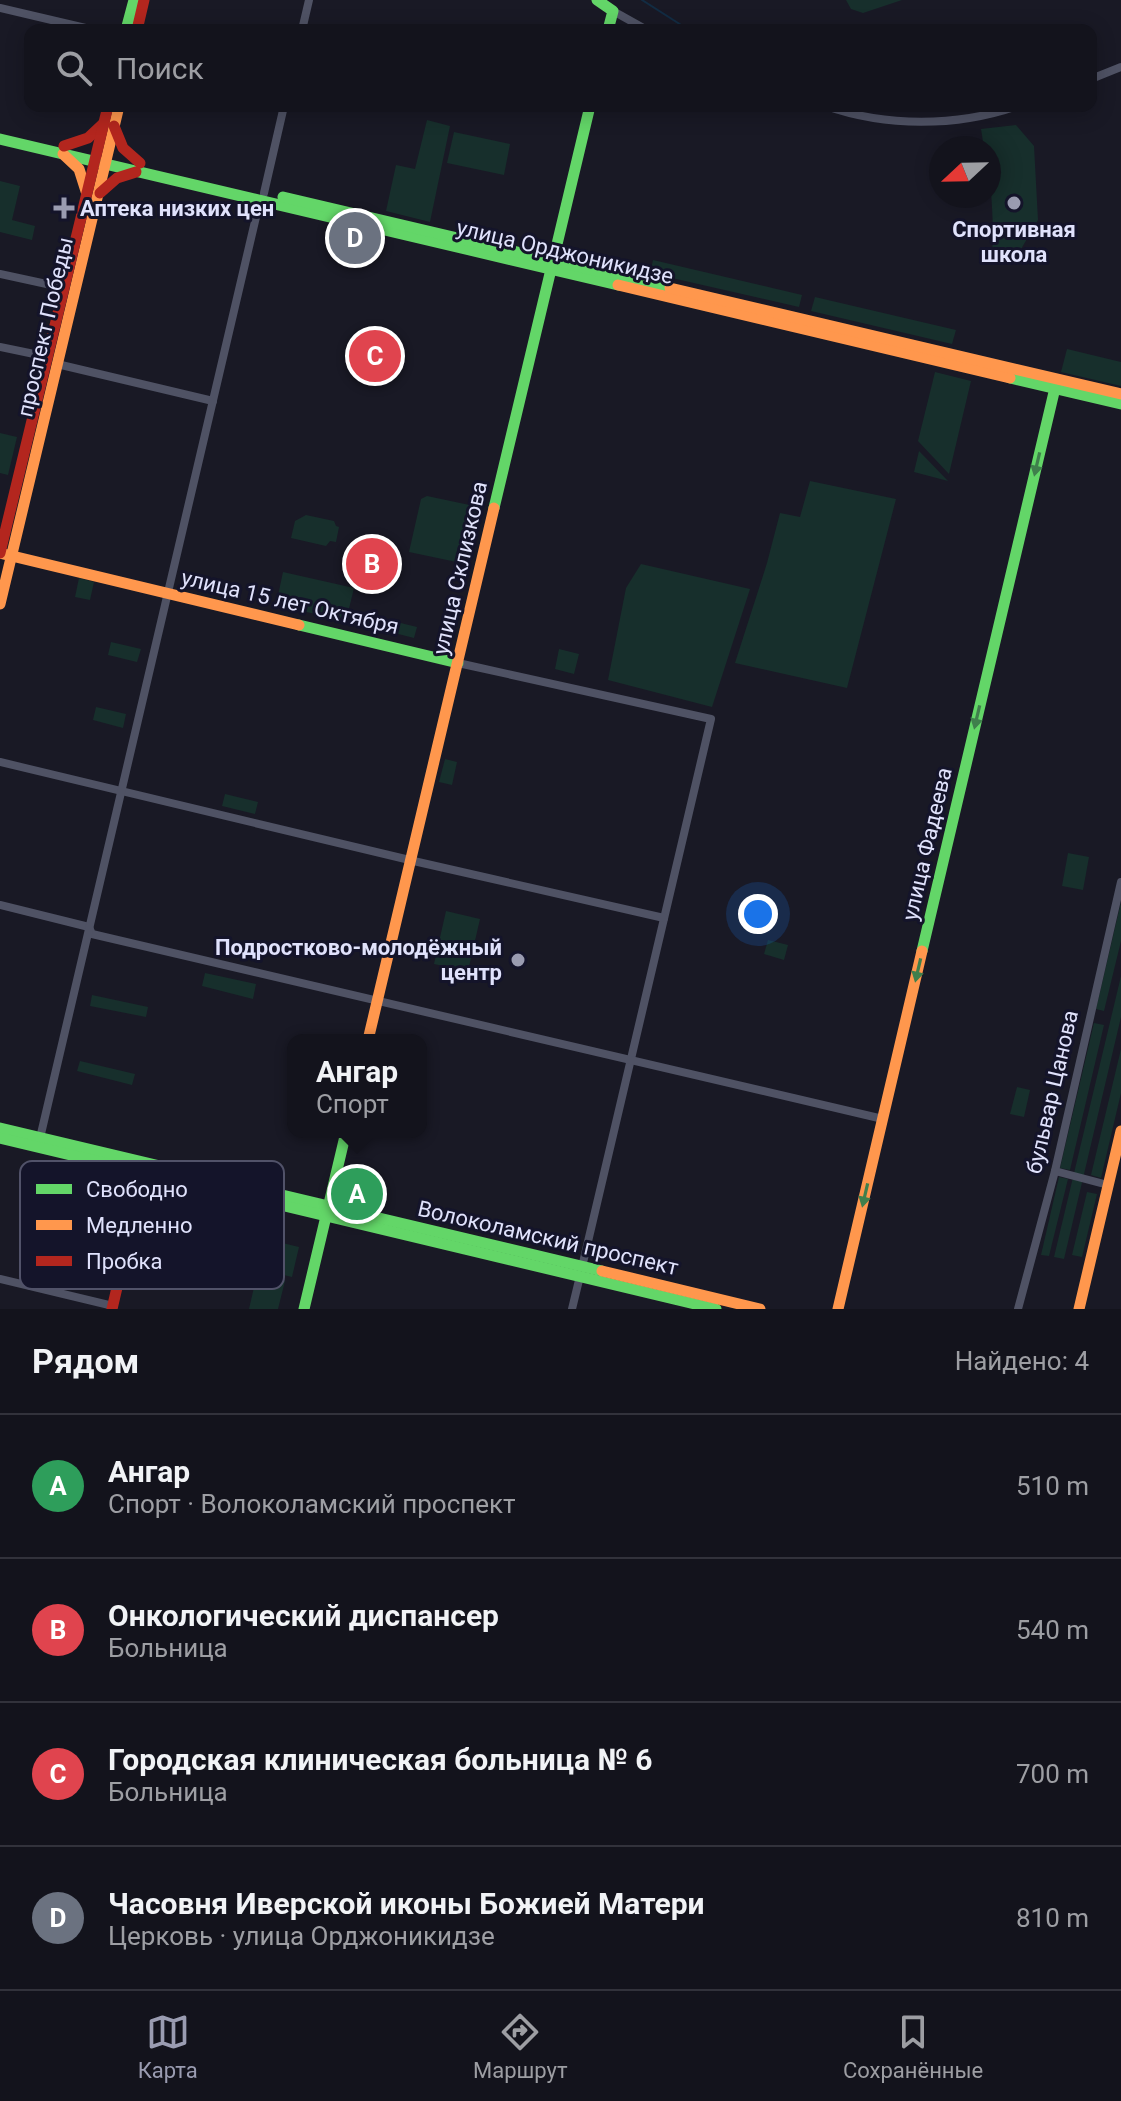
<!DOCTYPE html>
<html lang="ru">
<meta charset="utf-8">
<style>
:root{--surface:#13131c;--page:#202029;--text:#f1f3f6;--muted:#9d9ea3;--line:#32323b;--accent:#9a9cb1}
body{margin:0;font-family:Roboto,sans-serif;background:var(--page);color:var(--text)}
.compass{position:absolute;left:929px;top:136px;width:72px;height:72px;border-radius:50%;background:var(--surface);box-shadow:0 4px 20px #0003;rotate:248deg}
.you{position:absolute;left:758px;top:914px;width:28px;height:28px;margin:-20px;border:6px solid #fff;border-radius:50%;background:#1a73e8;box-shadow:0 0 0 12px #1a73e833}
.badge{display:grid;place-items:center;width:52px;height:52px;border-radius:50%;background:var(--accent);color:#fff;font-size:26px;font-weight:700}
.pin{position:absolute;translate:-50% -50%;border:4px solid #fff;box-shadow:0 2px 8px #0006}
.popup{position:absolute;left:287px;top:1034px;width:140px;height:104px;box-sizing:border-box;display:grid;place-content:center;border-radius:16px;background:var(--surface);filter:drop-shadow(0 2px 6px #0005);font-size:26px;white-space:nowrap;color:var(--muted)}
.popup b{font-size:30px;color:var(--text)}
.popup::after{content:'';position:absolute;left:50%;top:100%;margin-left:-16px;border:16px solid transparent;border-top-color:var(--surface)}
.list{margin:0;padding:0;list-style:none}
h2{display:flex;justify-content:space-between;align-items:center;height:104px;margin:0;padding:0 32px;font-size:34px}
h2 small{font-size:26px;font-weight:400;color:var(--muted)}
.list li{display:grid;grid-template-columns:52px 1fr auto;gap:24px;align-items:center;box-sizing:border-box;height:144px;padding:0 32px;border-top:2px solid var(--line)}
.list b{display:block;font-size:30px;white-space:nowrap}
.list p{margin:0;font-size:26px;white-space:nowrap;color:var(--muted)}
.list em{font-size:26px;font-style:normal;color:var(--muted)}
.icon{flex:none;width:44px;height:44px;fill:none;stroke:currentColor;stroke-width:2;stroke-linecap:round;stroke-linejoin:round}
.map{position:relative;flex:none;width:1121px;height:1309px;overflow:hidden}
.search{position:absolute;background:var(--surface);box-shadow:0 4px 20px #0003;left:24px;right:24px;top:24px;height:88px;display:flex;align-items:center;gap:20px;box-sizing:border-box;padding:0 28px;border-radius:16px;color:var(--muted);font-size:30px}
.sheet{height:680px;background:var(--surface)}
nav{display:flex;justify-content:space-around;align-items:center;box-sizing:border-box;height:112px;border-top:2px solid var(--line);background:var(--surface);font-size:22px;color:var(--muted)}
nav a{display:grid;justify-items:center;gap:4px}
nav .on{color:var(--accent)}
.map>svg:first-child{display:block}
</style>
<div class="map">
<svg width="1121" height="1309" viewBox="0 0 1121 1309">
<rect width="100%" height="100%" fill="#191925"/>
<g fill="#172f2c">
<path d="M846 0H902L863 13 851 9Z"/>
<path d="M427 120 450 126 430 222 386 211 396 165 415 169Z"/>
<path d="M1016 125 1034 146 1038 220 1017 256 992 253C995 218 989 183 989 148H984L981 129Z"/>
<path d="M454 132 510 144 504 175 447 163Z"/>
<path d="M0 181 20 186 12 220 35 226 32 240 0 232Z"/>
<path d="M653 260 802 295 799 307 650 273Z"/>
<path d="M815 297 956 330 952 344 811 311Z"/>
<path d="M1067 349 1121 362V386L1061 372Z"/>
<path d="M935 372 971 381 949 474 918 441Z"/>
<path d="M0 433 17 437 8 475 0 473Z"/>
<path d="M919 451 948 481 914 472Z"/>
<path d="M810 481 896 499 847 688 735 663 767 563 780 513 800 517Z"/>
<path d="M427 496 479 507 466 564 409 552 421 499Z"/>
<path d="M306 515 334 521 336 526 339 527 336 542 330 541 326 546 291 538 295 521Z"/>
<path d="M641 564 750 589 712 707 608 680 626 588Z"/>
<path d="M283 572 354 588 346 621 276 605Z"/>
<path d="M79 578 94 582 90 600 75 597Z"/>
<path d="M364 614 417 627 414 638 355 623 358 615Z"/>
<path d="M111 642 141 649 137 662 108 655Z"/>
<path d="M559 649 579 654 574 674 555 669Z"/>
<path d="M96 707 126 714 123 728 93 720Z"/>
<path d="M445 759 457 762 452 785 439 782Z"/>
<path d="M225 794 258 802 255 814 222 806Z"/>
<path d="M1068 853 1089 857 1083 890 1062 886Z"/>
<path d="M1121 902V941L1104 1011 1096 1009Z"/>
<path d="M446 911 480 919 468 971 434 964Z"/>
<path d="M768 940 788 945 784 960 764 954Z"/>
<path d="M205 973 256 984 253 999 202 986Z"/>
<path d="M1121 976V1017L1064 1259 1054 1257Z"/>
<path d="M92 995 148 1007 146 1017 90 1006Z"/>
<path d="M1094 1023 1104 1025 1070 1170 1060 1168Z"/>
<path d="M1121 1049V1093L1101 1178 1091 1175Z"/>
<path d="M80 1061 135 1074 132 1085 77 1071Z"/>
<path d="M1017 1087 1030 1090 1024 1117 1010 1114Z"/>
<path d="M1059 1177 1068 1179 1049 1256 1041 1255Z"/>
<path d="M1087 1192 1097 1194 1082 1257 1072 1255Z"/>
<path d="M40 1201 83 1211 80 1224 37 1214Z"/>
<path d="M262 1238 299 1247 292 1277 255 1268Z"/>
<path d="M257 1274 285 1281 278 1309H249Z"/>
</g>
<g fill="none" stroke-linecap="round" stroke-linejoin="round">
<path stroke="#122c43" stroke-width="2" d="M642 0 689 30"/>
<g stroke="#4f5264" stroke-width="8">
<path d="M0 8 94 30"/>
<path d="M613 11 647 30"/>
<path d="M302 30 309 0"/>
<path d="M1091 79 1121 67"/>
<path d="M826 106C886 127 956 127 1017 106"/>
<path d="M264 193 284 106"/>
<path d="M0 274 65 288"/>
<path d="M0 347 39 355 48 359"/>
<path d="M57 364 213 401"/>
<path d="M458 663 711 719 582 1267"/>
<path d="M0 762 418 862 664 918"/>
<path d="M0 905 89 927 92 934 883 1119"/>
<path d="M40 1138 260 200"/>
<path d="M1055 1171 1108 1185"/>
<path d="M0 1279 113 1306"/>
<path d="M572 1309 580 1276"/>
<path d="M1018 1309 1055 1171 1121 882"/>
</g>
<g stroke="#63d668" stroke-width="11">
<path d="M597 0 613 11 608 30"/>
<path d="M126 30 134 0"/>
<path d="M0 139 618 285"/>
<path d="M283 197 670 288"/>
<path d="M1010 378 1121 404"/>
<path d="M494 508 590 106"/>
<path d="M299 625 458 663"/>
<path d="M922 951 1055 388"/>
<path d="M0 1128 602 1271"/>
<path d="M0 1138 716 1309"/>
<path d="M304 1309 346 1132"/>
</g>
<g stroke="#ff974d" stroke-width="11">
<path d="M63 154 79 169 86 191"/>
<path d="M618 285 1010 378"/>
<path d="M670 288 1121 394"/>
<path d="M0 553 299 625"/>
<path d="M0 604 119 106"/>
<path d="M368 1040 494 508"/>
<path d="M602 1271 760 1309"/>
<path d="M838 1309 922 951"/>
<path d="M1079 1309 1121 1131"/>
</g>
<g stroke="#b3261e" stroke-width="11">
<path d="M137 30 144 0"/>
<path d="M114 126 123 148 140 163"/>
<path d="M64 146 88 138 104 123"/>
<path d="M100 193 117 178 136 172"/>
<path d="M0 553 108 106"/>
<path d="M112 1309 144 1172"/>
</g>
</g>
<defs><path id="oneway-solid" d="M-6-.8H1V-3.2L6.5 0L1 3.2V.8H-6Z" transform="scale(2)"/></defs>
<g fill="#3f7f4c">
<use href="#oneway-solid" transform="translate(1037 464) rotate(103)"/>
<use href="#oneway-solid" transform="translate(977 717) rotate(103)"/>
<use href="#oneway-solid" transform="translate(918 970) rotate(103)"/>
<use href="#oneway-solid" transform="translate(865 1195) rotate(103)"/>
</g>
<g fill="#9a9cb1" stroke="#14142a" stroke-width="3">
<circle cx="1014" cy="203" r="8"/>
<path d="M60 196h8v8h8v8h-8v8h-8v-8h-8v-8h8z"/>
<circle cx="518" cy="960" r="8"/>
</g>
<g text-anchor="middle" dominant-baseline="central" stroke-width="6" stroke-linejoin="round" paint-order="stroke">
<g font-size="22" font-weight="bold" fill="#e0e2fc" stroke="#14142a" text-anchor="start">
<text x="80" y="208">Аптека низких цен</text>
<text x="1014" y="229" text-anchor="middle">Спортивная<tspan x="1014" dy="25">школа</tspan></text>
<text x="502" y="947" text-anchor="end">Подростково-молодёжный<tspan x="502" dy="25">центр</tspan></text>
</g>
<g font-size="22" fill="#e0e2fc" stroke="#14142a">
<text transform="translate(565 252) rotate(13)">улица Орджоникидзе</text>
<text transform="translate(45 327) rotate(-77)">проспект Победы</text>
<text transform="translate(460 568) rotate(-77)">улица Склизкова</text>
<text transform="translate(290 602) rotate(13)">улица 15 лет Октября</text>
<text transform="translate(927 844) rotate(-77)">улица Фадеева</text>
<text transform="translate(1052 1092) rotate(-77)">бульвар Цанова</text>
<text transform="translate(548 1238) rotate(13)">Волоколамский проспект</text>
</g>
</g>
<rect x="20" y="1161" width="264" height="128" rx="12" fill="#14142a" stroke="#515269" stroke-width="2"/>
<rect x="36" y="1184" width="36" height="10" fill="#63d668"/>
<rect x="36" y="1220" width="36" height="10" fill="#ff974d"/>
<rect x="36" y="1256" width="36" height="10" fill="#b3261e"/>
<g font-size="22" fill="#e0e2fc">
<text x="86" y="1197">Свободно</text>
<text x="86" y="1233">Медленно</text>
<text x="86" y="1269">Пробка</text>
</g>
</svg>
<svg class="compass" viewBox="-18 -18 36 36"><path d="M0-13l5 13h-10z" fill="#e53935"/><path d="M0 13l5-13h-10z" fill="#9d9ea3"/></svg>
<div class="you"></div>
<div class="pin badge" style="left:357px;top:1194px;background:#2e9e5b">A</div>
<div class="popup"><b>Ангар</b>Спорт</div>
<div class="pin badge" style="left:372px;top:564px;background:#e0444e">B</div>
<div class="pin badge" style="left:375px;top:356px;background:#e0444e">C</div>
<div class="pin badge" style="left:355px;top:238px;background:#6b7280">D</div>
<div class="search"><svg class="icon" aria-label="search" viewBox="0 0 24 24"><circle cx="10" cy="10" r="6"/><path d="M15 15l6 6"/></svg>Поиск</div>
</div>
<section class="sheet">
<h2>Рядом<small>Найдено: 4</small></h2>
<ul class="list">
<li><span class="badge" style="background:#2e9e5b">A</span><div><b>Ангар</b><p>Спорт · Волоколамский проспект</p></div><em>510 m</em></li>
<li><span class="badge" style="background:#e0444e">B</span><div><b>Онкологический диспансер</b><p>Больница</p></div><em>540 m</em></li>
<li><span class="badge" style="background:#e0444e">C</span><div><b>Городская клиническая больница № 6</b><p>Больница</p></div><em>700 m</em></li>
<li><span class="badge" style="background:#6b7280">D</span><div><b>Часовня Иверской иконы Божией Матери</b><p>Церковь · улица Орджоникидзе</p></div><em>810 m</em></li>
</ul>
</section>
<nav>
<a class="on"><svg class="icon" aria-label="map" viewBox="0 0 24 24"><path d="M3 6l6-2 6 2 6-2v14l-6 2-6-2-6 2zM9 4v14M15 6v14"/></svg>Карта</a>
<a><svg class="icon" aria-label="directions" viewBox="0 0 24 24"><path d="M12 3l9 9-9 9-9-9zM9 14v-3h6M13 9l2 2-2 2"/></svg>Маршрут</a>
<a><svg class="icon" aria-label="saved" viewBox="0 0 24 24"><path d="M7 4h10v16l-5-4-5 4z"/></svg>Сохранённые</a>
</nav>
